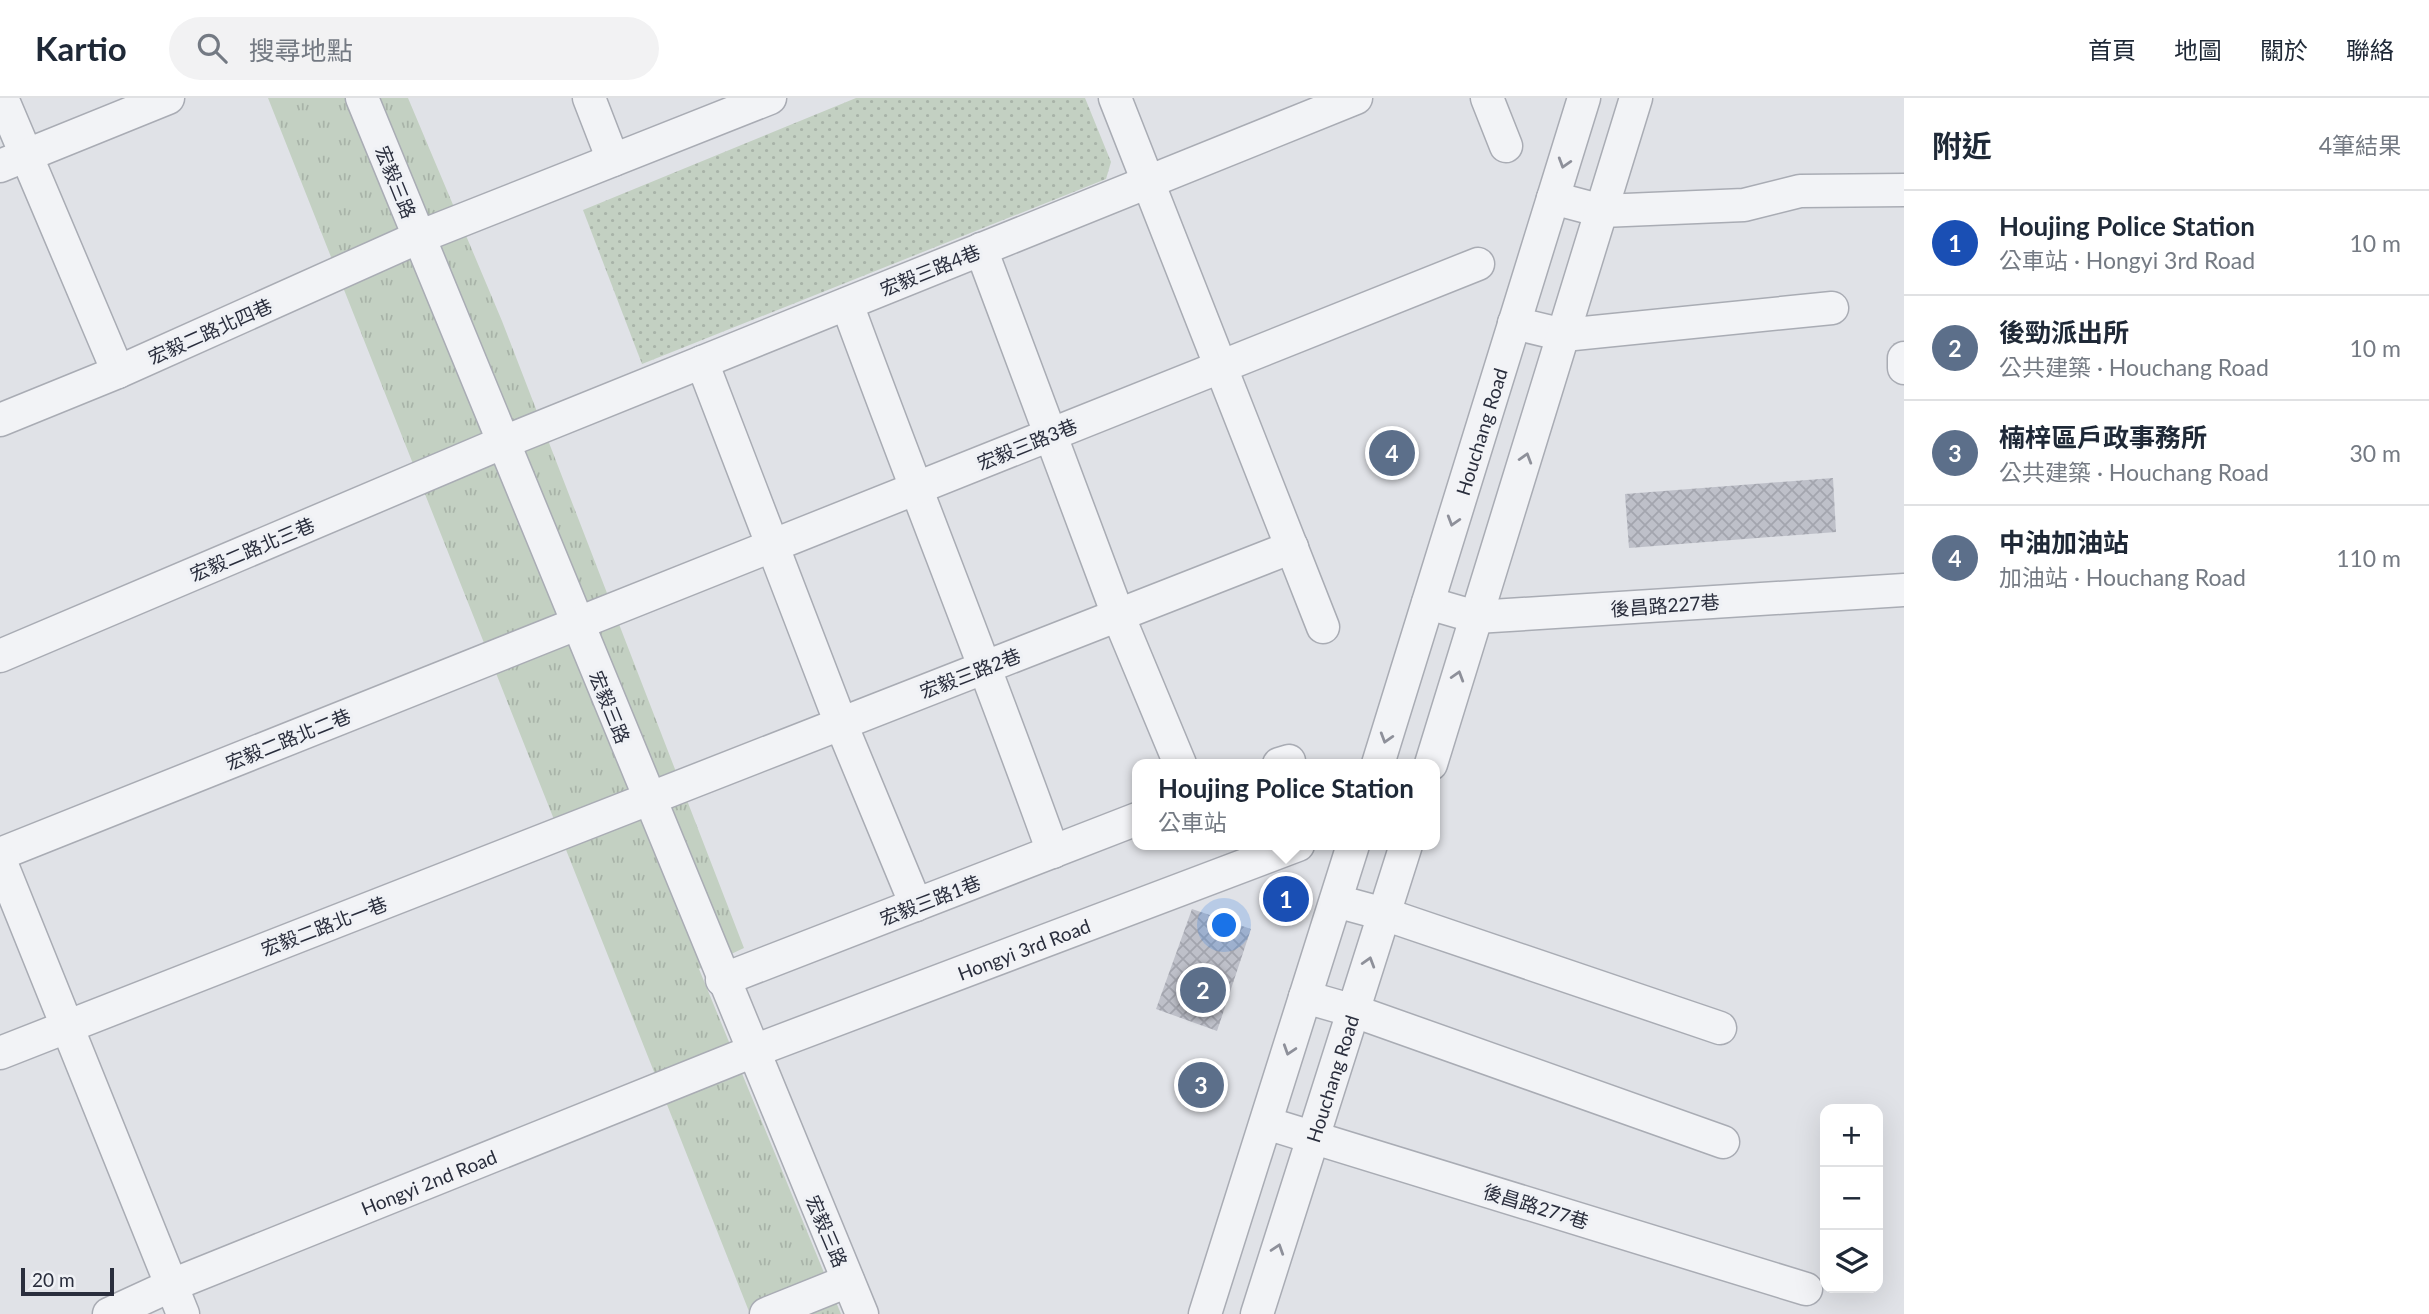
<!DOCTYPE html>
<html lang="zh-TW">
<meta charset="utf-8">
<style>
:root{--surface:#fff;--page:#f2f2f3;--text:#1f2937;--muted:#747a83;--line:#e0e1e3;--accent:#be5453}
body{margin:0;font-family:Lato,"Noto Sans TC",sans-serif;background:var(--page);color:var(--text)}
.controls{position:absolute;right:21px;bottom:21px;display:grid;overflow:hidden;border-radius:14px;box-shadow:0 7px 28px #0002}
.controls button{width:63px;height:63px;display:grid;place-items:center;padding:0;border:0;border-bottom:2px solid var(--line);background:var(--surface);color:var(--text);font:35px sans-serif}
.scale{position:absolute;left:21px;bottom:18px;width:93px;box-sizing:border-box;padding-left:7px;border:4px solid #2a2e3d;border-top:0;font-size:19px;line-height:24px;white-space:nowrap;color:#2a2e3d;-webkit-text-stroke:5px #eff1f5;paint-order:stroke}
.you{position:absolute;left:1225px;top:828px;width:24px;height:24px;margin:-18px;border:5px solid #fff;border-radius:50%;background:#1a73e8;box-shadow:0 0 0 10px #1a73e833}
.badge{display:grid;place-items:center;width:46px;height:46px;border-radius:50%;background:var(--accent);color:#fff;font-size:23px;font-weight:700}
.pin{position:absolute;translate:-50% -50%;border:4px solid #fff;box-shadow:0 2px 7px #0006}
.popup{position:absolute;left:1132px;top:661px;width:308px;height:91px;box-sizing:border-box;display:grid;place-content:center;border-radius:14px;background:var(--surface);filter:drop-shadow(0 2px 5px #0005);font-size:23px;white-space:nowrap;color:var(--muted)}
.popup b{font-size:26px;color:var(--text)}
.popup::after{content:'';position:absolute;left:50%;top:100%;margin-left:-14px;border:14px solid transparent;border-top-color:var(--surface)}
.list{margin:0;padding:0;list-style:none}
h2{display:flex;justify-content:space-between;align-items:center;height:91px;margin:0;padding:0 28px;font-size:30px}
h2 small{font-size:23px;font-weight:400;color:var(--muted)}
.list li{display:grid;grid-template-columns:46px 1fr auto;gap:21px;align-items:center;box-sizing:border-box;height:105px;padding:0 28px;border-top:2px solid var(--line)}
.list b{display:block;font-size:26px;white-space:nowrap}
.list p{margin:0;font-size:23px;white-space:nowrap;color:var(--muted)}
.list em{font-size:23px;font-style:normal;color:var(--muted)}
.icon{flex:none;width:38px;height:38px;fill:none;stroke:currentColor;stroke-width:2;stroke-linecap:round;stroke-linejoin:round}
.map{position:relative;flex:none;width:1904px;height:1216px;overflow:hidden}
header{display:flex;align-items:center;gap:42px;box-sizing:border-box;height:98px;padding:0 35px;background:var(--surface);border-bottom:2px solid var(--line)}
header strong{font-size:33px}
nav{display:flex;gap:38px;margin-inline-start:auto;font-size:24px}
.search{width:490px;height:63px;background:var(--page);display:flex;align-items:center;gap:18px;box-sizing:border-box;padding:0 24px;border-radius:38px;color:var(--muted);font-size:26px}
main{display:flex}
aside{flex:1;background:var(--surface)}
.map>svg:first-child{display:block}
</style>
<header>
<strong>Kartio</strong>
<div class="search"><svg class="icon" aria-label="search" viewBox="0 0 24 24"><circle cx="10" cy="10" r="6"/><path d="M15 15l6 6"/></svg>搜尋地點</div>
<nav><a>首頁</a><a>地圖</a><a>關於</a><a>聯絡</a></nav>
</header>
<main>
<div class="map">
<svg width="1904" height="1216" viewBox="0 0 1904 1216">
<defs>
<pattern id="grass-tufts" width="24" height="20" patternUnits="userSpaceOnUse" patternTransform="scale(1.75)"><rect width="24" height="20" fill="#c3d0c2"/><path d="M3 7l-1-3M5 7V3M7 7l1-3M15 17l-1-3M17 17v-4M19 17l1-3" fill="none" stroke="#a8b3a8"/></pattern>
<pattern id="park-dots" width="8" height="8" patternUnits="userSpaceOnUse" patternTransform="scale(1.75)"><rect width="8" height="8" fill="#c3d0c2"/><path d="M2 2h.1M6 6h.1" fill="none" stroke="#a8b3a8" stroke-width="1.8" stroke-linecap="round"/></pattern>
<pattern id="building-cross-hatch" width="8" height="8" patternUnits="userSpaceOnUse" patternTransform="scale(1.75)"><rect width="8" height="8" fill="#bec0c9"/><path d="M0 0l8 8M0 8l8-8" fill="none" stroke="#a3a5ae"/></pattern>
</defs>
<rect width="100%" height="100%" fill="#e0e2e7"/>
<path fill="url(#grass-tufts)" d="M268 0H408L502 223 744 850 699 871 841 1216H750Z"/>
<path fill="url(#park-dots)" d="M856 0H1085L1111 64 1106 81 642 266 583 112Z"/>
<g fill="url(#building-cross-hatch)">
<path d="M1833 380 1836 434 1629 450 1625 396Z"/>
<path d="M1192 811 1251 831 1217 933 1156 911Z"/>
</g>
<g fill="none" stroke-linecap="round" stroke-linejoin="round">
<g stroke="#a9acb4" stroke-width="35">
<g id="minor">
<path d="M2 0 118 274"/>
<path d="M362 0 862 1216"/>
<path d="M589 0 613 62"/>
<path d="M1115 0 1323 529"/>
<path d="M1487 0 1506 48"/>
<path d="M0 68 168 0"/>
<path d="M1553 100 1602 113 1744 107 1800 93 1904 92"/>
<path d="M981 151 1118 517 1180 666"/>
<path d="M847 206C914 389 987 570 1053 754"/>
<path d="M1514 225 1564 237 1832 210"/>
<path d="M1904 260V270"/>
<path d="M702 264 841 626 916 807"/>
<path d="M0 322 118 274 419 139 770 0"/>
<path d="M1428 505 1476 519 1904 492"/>
<path d="M0 558 504 344 1356 0"/>
<path d="M1279 666 1289 663"/>
<path id="s1" d="M1378 666 1584 0"/>
<path d="M1431 666 1636 0"/>
<path d="M0 756 1478 166"/>
<path d="M0 762 183 1216"/>
<path d="M1336 803 1384 816 1720 930"/>
<path d="M722 882 1137 721"/>
<path d="M1305 899 1354 913 1723 1044"/>
<path d="M0 955 1292 449"/>
<path d="M1266 1025 1806 1191"/>
<path id="s2" d="M109 1216 172 1187 751 954 1298 747"/>
<path d="M766 1216 848 1183"/>
<path d="M1205 1216 1353 747"/>
<path id="s3" d="M1257 1216 1406 747"/>
</g>
</g>
<use href="#minor" stroke="#f2f3f6" stroke-width="32"/>
</g>
<defs><path id="oneway-chevron" d="M-2-3.5L2.5 0L-2 3.5" fill="none" stroke-width="1.6" stroke-linecap="round" stroke-linejoin="round" transform="scale(1.75)"/></defs>
<g stroke="#8e909a">
<use href="#oneway-chevron" transform="translate(1564 65) rotate(107)"/>
<use href="#oneway-chevron" transform="translate(1526 360) rotate(-73)"/>
<use href="#oneway-chevron" transform="translate(1453 423) rotate(107)"/>
<use href="#oneway-chevron" transform="translate(1458 578) rotate(-73)"/>
<use href="#oneway-chevron" transform="translate(1386 640) rotate(107)"/>
<use href="#oneway-chevron" transform="translate(1369 864) rotate(-73)"/>
<use href="#oneway-chevron" transform="translate(1289 952) rotate(108)"/>
<use href="#oneway-chevron" transform="translate(1278 1151) rotate(-72)"/>
</g>
<g text-anchor="middle" dominant-baseline="central" stroke-width="6" stroke-linejoin="round" paint-order="stroke">
<g font-size="19" fill="#2a2e3d" stroke="#eff1f5">
<text transform="translate(396 84) rotate(68)">宏毅三路</text>
<text transform="translate(930 172) rotate(-22)">宏毅三路4巷</text>
<text transform="translate(210 233) rotate(-24)">宏毅二路北四巷</text>
<text stroke="none"><textPath href="#s1" startOffset="348">Houchang Road</textPath></text>
<text transform="translate(1027 346) rotate(-22)">宏毅三路3巷</text>
<text transform="translate(252 451) rotate(-23)">宏毅二路北三巷</text>
<text transform="translate(1665 507) rotate(-4)">後昌路227巷</text>
<text transform="translate(970 575) rotate(-21)">宏毅三路2巷</text>
<text transform="translate(610 609) rotate(68)">宏毅三路</text>
<text transform="translate(288 641) rotate(-22)">宏毅二路北二巷</text>
<text transform="translate(930 802) rotate(-21)">宏毅三路1巷</text>
<text transform="translate(324 828) rotate(-21)">宏毅二路北一巷</text>
<text stroke="none"><textPath href="#s2" startOffset="985">Hongyi 3rd Road</textPath></text>
<text stroke="none"><textPath href="#s3" startOffset="247">Houchang Road</textPath></text>
<text stroke="none"><textPath href="#s2" startOffset="346">Hongyi 2nd Road</textPath></text>
<text transform="translate(1536 1108) rotate(17)">後昌路277巷</text>
<text transform="translate(827 1133) rotate(67)">宏毅三路</text>
</g>
</g>
</svg>
<div class="controls">
<button>+</button>
<button>−</button>
<button><svg class="icon" aria-label="layers" viewBox="0 0 24 24"><path d="M12 4l9 5-9 5-9-5zM3 14l9 5 9-5"/></svg></button>
</div>
<div class="scale">20 m</div>
<div class="you"></div>
<div class="pin badge" style="left:1286px;top:801px;background:#1a4fb4">1</div>
<div class="popup"><b>Houjing Police Station</b>公車站</div>
<div class="pin badge" style="left:1203px;top:892px;background:#5c6f8a">2</div>
<div class="pin badge" style="left:1201px;top:987px;background:#5c6f8a">3</div>
<div class="pin badge" style="left:1392px;top:355px;background:#5c6f8a">4</div>
</div>
<aside>
<h2>附近<small>4筆結果</small></h2>
<ul class="list">
<li><span class="badge" style="background:#1a4fb4">1</span><div><b>Houjing Police Station</b><p>公車站 · Hongyi 3rd Road</p></div><em>10 m</em></li>
<li><span class="badge" style="background:#5c6f8a">2</span><div><b>後勁派出所</b><p>公共建築 · Houchang Road</p></div><em>10 m</em></li>
<li><span class="badge" style="background:#5c6f8a">3</span><div><b>楠梓區戶政事務所</b><p>公共建築 · Houchang Road</p></div><em>30 m</em></li>
<li><span class="badge" style="background:#5c6f8a">4</span><div><b>中油加油站</b><p>加油站 · Houchang Road</p></div><em>110 m</em></li>
</ul>
</aside>
</main>
